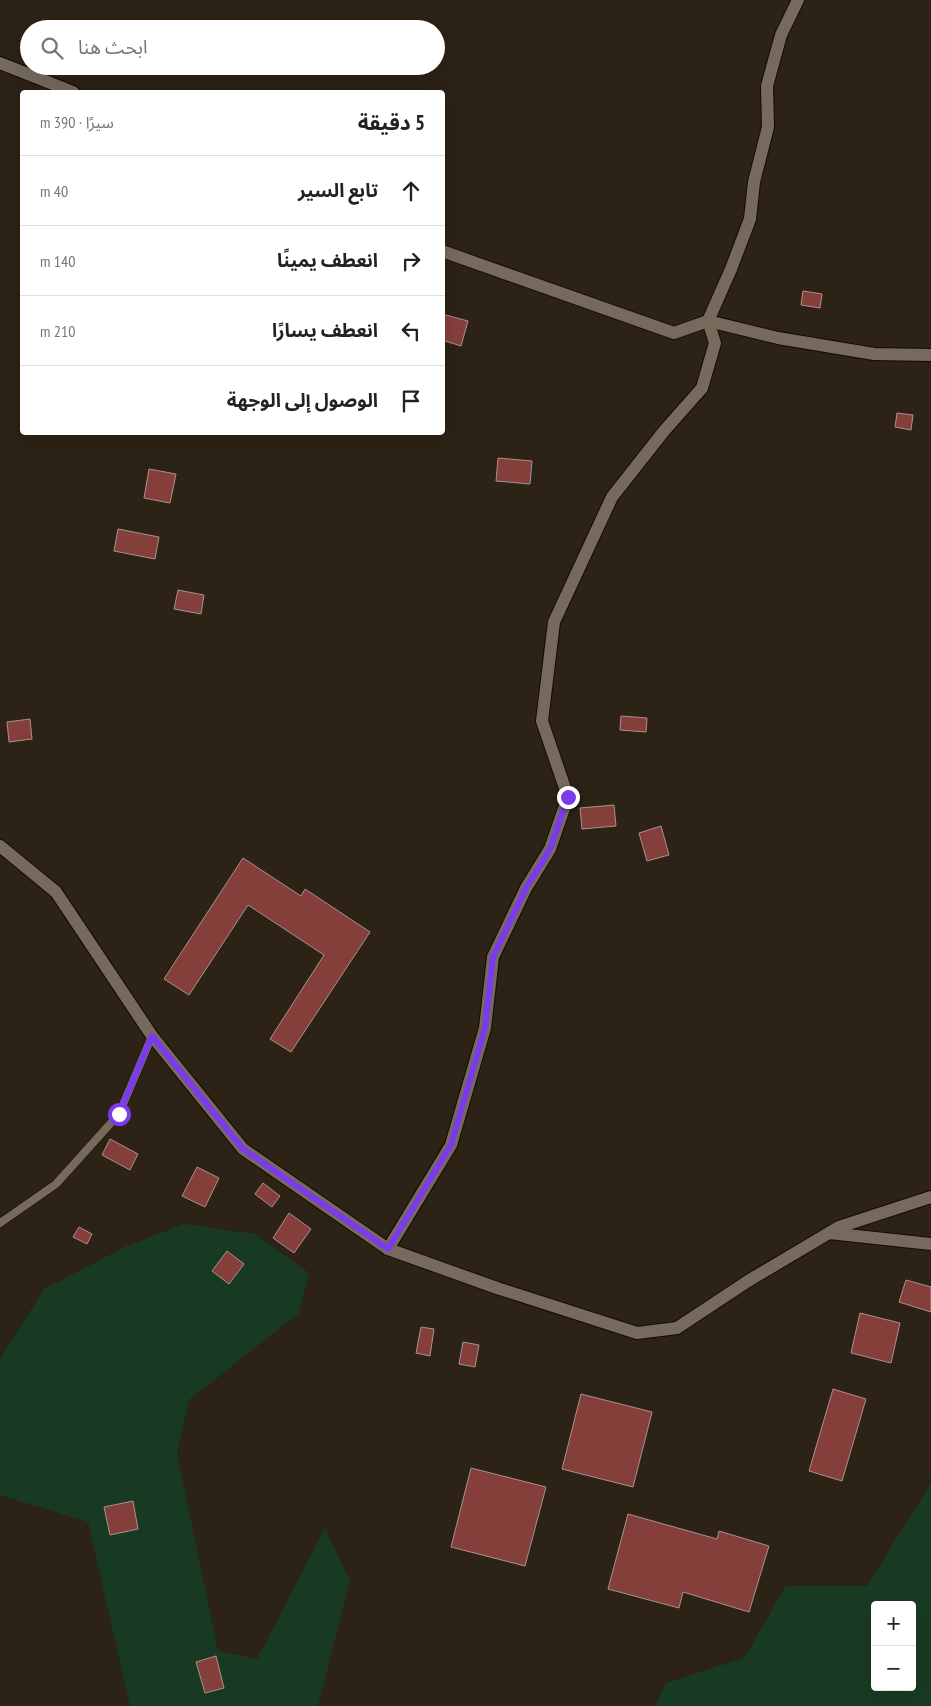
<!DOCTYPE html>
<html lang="ar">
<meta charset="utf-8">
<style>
:root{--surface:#fff;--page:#f6f6f6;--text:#222;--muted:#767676;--line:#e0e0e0}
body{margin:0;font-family:"PT Sans Narrow","Noto Sans Arabic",sans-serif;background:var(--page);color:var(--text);direction:rtl}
.controls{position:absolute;right:15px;bottom:15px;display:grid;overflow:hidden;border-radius:5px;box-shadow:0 5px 20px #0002}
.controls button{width:45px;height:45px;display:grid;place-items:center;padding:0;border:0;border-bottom:1px solid var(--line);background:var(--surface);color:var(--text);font:25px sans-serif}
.stop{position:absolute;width:15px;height:15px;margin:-11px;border:4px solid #7c3aed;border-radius:50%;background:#fff}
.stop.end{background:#7c3aed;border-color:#fff;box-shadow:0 1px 5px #0008}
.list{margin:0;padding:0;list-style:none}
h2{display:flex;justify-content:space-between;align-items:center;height:65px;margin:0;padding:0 20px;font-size:21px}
h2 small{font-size:16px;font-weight:400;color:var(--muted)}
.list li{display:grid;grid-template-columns:32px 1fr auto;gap:15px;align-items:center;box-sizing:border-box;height:70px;padding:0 20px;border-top:1px solid var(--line)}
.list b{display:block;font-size:19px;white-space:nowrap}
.list em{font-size:16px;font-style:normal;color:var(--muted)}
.icon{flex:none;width:28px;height:28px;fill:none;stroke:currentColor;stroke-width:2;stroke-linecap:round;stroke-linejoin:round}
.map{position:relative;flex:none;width:931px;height:1706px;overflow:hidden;direction:ltr}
.search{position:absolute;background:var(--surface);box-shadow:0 5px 20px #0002;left:20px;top:20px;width:425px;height:55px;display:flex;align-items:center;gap:12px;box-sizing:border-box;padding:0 18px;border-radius:28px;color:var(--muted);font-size:19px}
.panel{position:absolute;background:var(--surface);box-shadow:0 5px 20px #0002;left:20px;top:90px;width:425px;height:345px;border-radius:5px;direction:rtl}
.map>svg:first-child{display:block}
</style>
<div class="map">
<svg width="931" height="1706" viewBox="0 0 931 1706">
<rect width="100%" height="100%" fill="#2c2215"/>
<g fill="#193a22" fill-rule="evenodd">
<path d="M184 1224 255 1234 309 1273 299 1313 189 1400 177 1453 218 1651 257 1659 325 1528 350 1581 318 1706H130L88 1522 0 1495V1359L44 1289 127 1246Z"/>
<path d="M931 1483V1706H655L666 1683 744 1658 786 1586H867ZM875 1605H912V1687H875Z"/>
</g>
<g fill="#843f3b" stroke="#a89290">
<path d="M803 291 822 294 820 308 801 305Z"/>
<path d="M442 314 468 321 461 346 442 340Z"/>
<path d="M897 413 913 415 911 430 895 427Z"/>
<path d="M498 458 532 461 530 484 496 481Z"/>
<path d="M149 469 176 474 170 503 144 498Z"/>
<path d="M118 529 159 537 155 559 114 551Z"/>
<path d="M178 590 204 595 201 614 174 609Z"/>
<path d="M621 716 647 718 646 732 620 730Z"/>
<path d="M30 719 32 739 9 742 7 722Z"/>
<path d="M614 805 616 826 582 829 580 808Z"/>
<path d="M661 826 669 855 647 861 639 833Z"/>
<path d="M243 858 301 896 305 889 370 932 291 1052 270 1039 324 955 248 905 189 995 164 979Z"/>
<path d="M110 1139 138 1154 130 1170 102 1155Z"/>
<path d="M197 1167 219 1178 205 1207 182 1196Z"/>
<path d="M263 1183 280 1196 272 1207 255 1194Z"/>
<path d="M289 1213 311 1229 294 1253 273 1238Z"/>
<path d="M79 1227 92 1234 87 1244 73 1237Z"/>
<path d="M227 1251 244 1264 229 1284 212 1271Z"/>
<path d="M906 1280 931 1287V1312L899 1302Z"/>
<path d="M860 1313 900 1323 891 1363 851 1353Z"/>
<path d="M421 1327 434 1329 430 1356 416 1353Z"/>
<path d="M463 1342 479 1345 475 1367 459 1364Z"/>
<path d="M833 1389 866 1399 842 1481 809 1471Z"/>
<path d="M581 1394 652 1412 633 1487 562 1469Z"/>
<path d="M471 1468 546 1487 525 1566 451 1547Z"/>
<path d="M133 1501 138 1529 110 1535 104 1507Z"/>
<path d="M628 1514 717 1539 719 1531 769 1546 749 1612 683 1592 679 1608 608 1589Z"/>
<path d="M216 1656 224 1688 205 1693 196 1662Z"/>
</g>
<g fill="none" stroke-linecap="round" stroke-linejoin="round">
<g stroke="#140b02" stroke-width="9">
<path id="lane" d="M0 1223 56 1184 119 1114 152 1036"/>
</g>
<g stroke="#140b02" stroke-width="14">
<g id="street">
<path d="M0 63 73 92"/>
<path d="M442 251 674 333 708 321 778 338 874 354 931 355"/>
<path d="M0 846 56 892 152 1036 243 1149 388 1249 497 1288 637 1333 677 1328 748 1281 839 1227 931 1197"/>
<path d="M829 1233 931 1244"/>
<path d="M388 1249 451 1145 485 1028 493 957 526 888 550 849 568 797 542 721 554 622 612 497 664 431 702 388 715 343 708 321 731 269 750 219 754 182 768 127 767 86 781 35 798 0"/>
</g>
</g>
<use href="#lane" stroke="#766a5c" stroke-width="8"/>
<use href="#street" stroke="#766a5c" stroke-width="12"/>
</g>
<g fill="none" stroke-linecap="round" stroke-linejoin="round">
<path stroke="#7c3aed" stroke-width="6" d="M119 1114 152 1036 243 1149 388 1249 451 1145 485 1028 493 957 526 888 550 849 568 797"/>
</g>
</svg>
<div class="controls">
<button>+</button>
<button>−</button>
</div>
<div class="stop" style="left:119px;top:1114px"></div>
<div class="stop end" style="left:568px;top:797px"></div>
<div class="search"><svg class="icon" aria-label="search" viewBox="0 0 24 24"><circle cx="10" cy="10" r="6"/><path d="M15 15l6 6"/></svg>ابحث هنا</div>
<section class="panel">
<h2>5 دقيقة<small>سيرًا · 390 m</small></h2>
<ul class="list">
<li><svg class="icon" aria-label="ahead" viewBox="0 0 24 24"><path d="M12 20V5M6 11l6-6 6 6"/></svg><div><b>تابع السير</b></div><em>40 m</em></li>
<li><svg class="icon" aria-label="right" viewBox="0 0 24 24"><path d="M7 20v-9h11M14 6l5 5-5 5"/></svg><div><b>انعطف يمينًا</b></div><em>140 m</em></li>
<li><svg class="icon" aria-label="left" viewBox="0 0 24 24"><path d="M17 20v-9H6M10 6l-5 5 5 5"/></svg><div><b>انعطف يسارًا</b></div><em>210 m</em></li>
<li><svg class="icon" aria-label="arrive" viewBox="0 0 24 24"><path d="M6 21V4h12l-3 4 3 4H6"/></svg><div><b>الوصول إلى الوجهة</b></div></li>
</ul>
</section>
</div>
